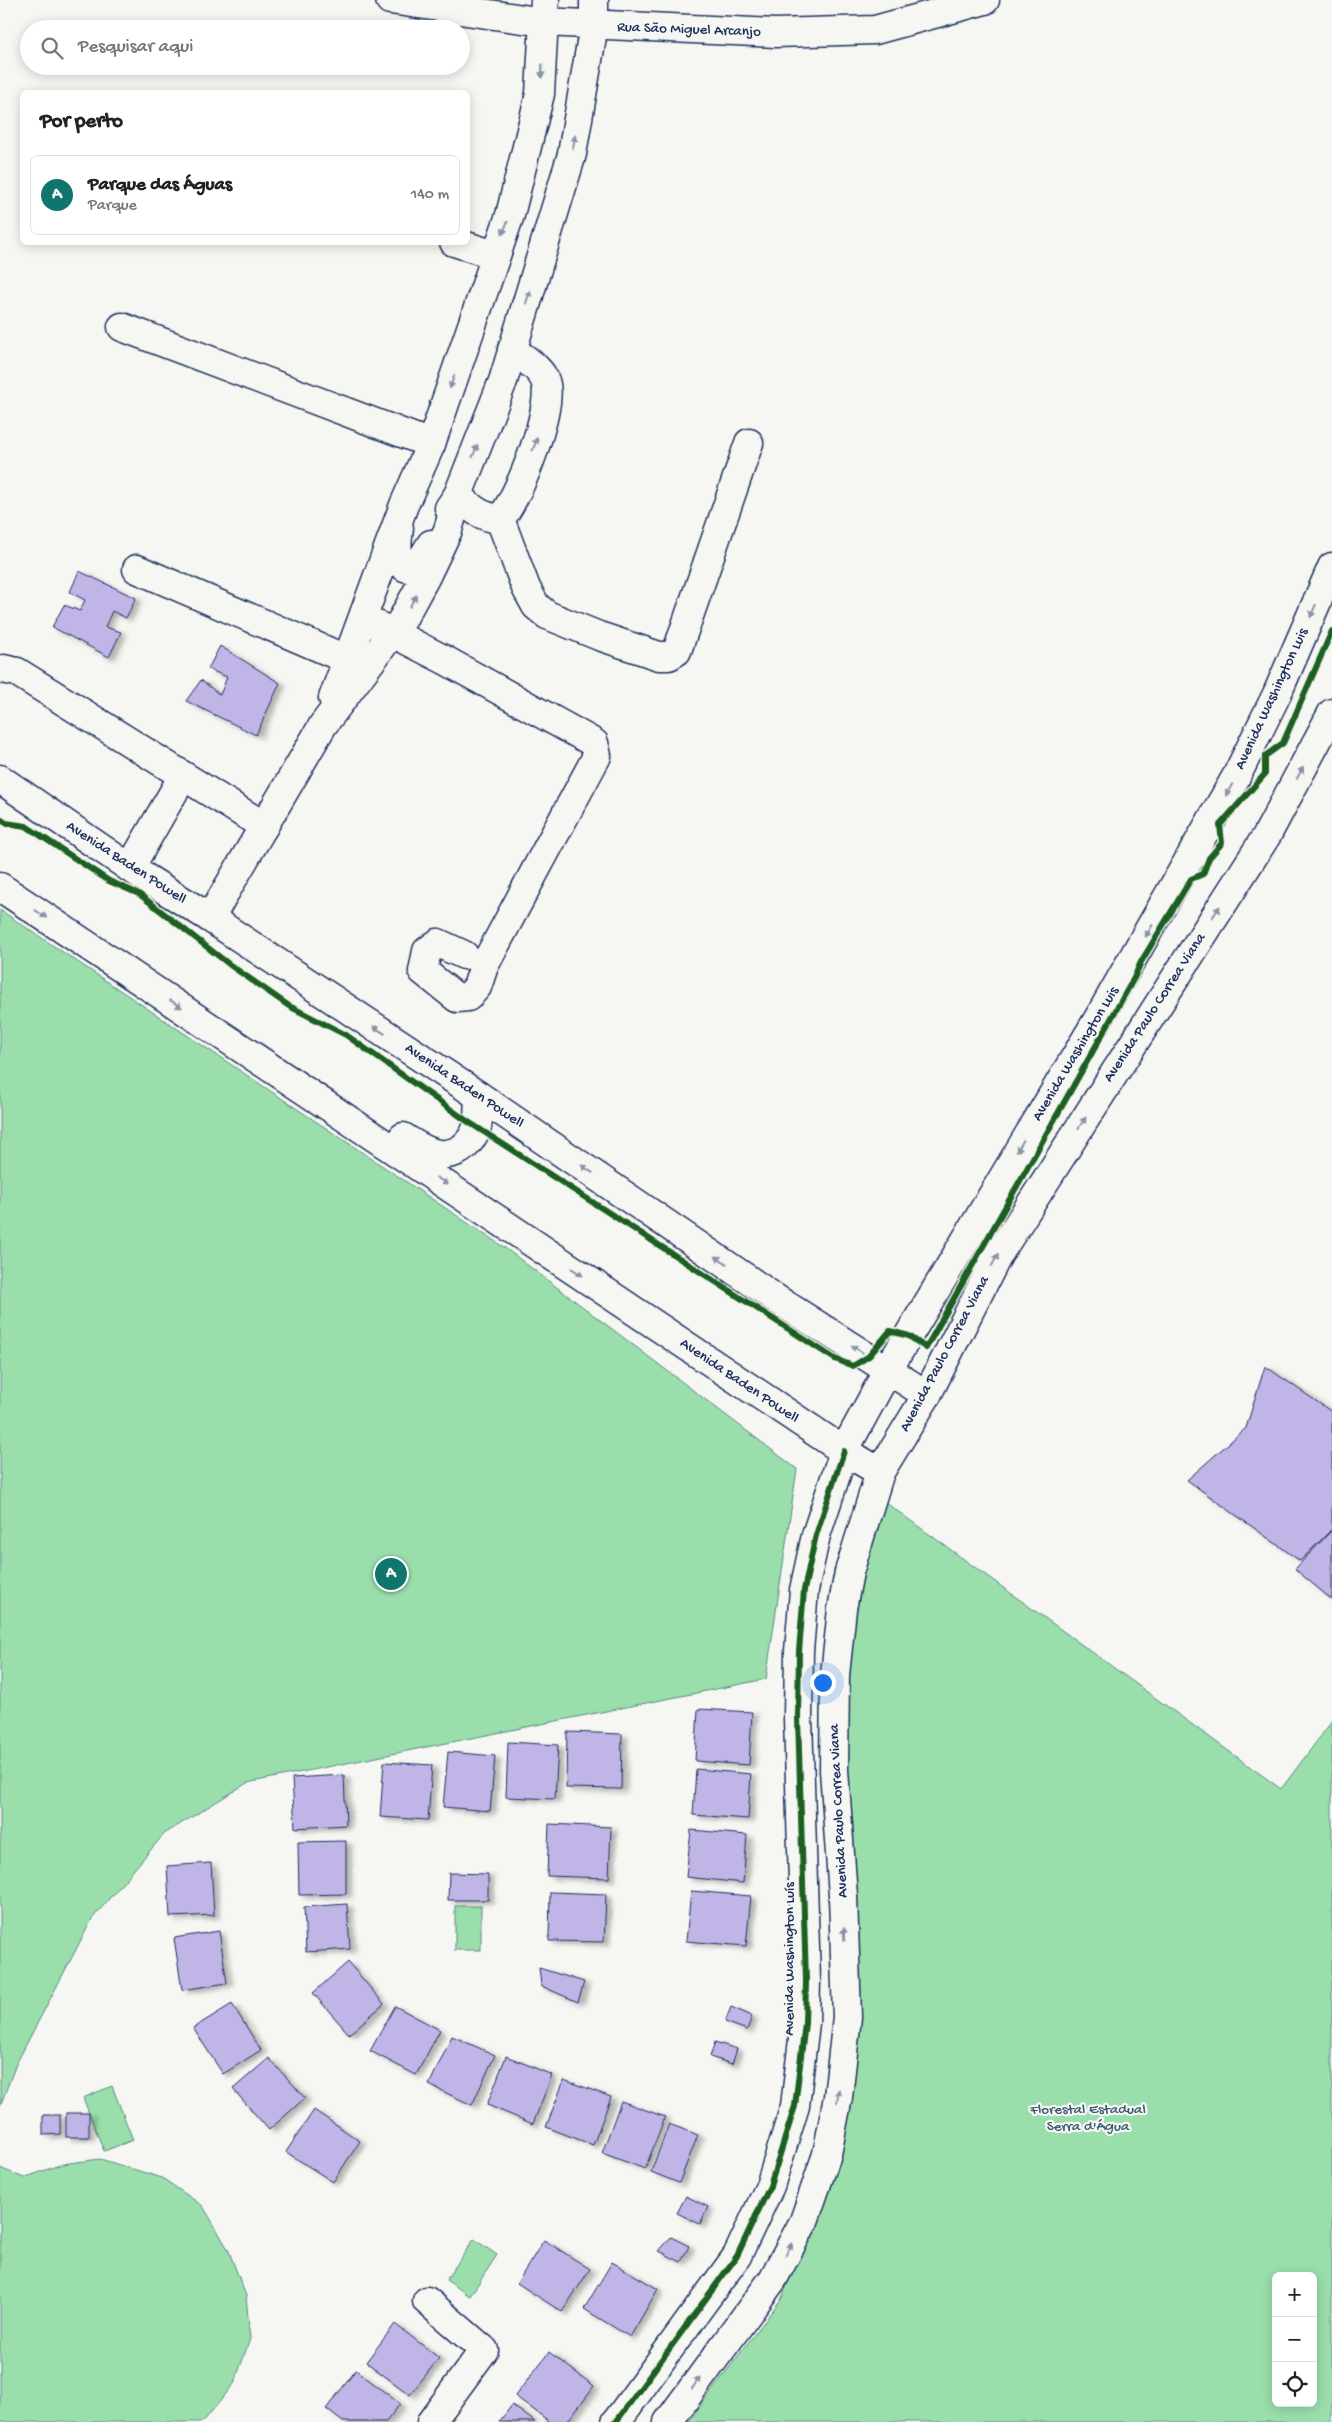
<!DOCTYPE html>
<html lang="pt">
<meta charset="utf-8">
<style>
:root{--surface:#fff;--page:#f2f2f2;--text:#222;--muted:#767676;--line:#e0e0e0;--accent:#0f766e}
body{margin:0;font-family:"Gochi Hand",sans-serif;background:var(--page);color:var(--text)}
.controls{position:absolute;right:15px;bottom:15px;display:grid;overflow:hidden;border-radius:8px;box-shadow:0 2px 12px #0003}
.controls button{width:45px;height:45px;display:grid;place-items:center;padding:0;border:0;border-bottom:1px solid var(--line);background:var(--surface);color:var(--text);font:25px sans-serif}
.you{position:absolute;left:822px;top:1682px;width:18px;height:18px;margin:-12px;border:4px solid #fff;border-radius:50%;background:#1a73e8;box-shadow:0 0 0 8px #1a73e833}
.badge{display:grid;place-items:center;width:32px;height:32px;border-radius:50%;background:var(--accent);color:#fff;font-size:16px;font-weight:700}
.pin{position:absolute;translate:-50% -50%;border:2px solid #fff;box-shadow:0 1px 5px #0006}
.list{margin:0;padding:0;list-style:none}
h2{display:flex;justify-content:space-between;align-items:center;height:65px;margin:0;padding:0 20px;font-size:21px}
h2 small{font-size:16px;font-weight:400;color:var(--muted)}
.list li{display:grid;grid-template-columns:32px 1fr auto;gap:15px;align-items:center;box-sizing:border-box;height:80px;margin:0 10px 10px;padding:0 10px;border:1px solid var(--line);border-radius:8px}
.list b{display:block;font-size:19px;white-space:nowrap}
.list p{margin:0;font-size:16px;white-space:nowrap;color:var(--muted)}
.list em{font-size:16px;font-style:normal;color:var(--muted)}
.icon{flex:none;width:28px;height:28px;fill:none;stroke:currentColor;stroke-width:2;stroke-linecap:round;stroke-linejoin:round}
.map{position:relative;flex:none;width:1332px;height:2422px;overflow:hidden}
.search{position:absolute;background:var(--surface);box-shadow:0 2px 12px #0003;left:20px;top:20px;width:450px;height:55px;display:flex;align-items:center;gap:12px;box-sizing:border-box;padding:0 18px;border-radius:28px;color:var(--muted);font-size:19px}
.panel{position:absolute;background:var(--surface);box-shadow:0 2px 12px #0003;left:20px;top:90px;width:450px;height:155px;border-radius:8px}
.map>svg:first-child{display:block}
</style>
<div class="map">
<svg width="1332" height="2422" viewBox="0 0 1332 2422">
<defs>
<filter id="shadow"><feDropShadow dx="5.5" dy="3" stdDeviation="2.5" flood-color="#0004"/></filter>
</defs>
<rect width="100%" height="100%" fill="#f6f6f2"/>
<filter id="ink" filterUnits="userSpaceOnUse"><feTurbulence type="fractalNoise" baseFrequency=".02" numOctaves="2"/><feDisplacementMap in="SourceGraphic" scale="10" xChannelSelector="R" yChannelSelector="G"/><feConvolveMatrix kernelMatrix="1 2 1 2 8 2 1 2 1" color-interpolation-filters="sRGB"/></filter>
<g filter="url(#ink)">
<g fill="#9adfab" stroke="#5a8784" fill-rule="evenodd">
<path d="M0 910 505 1248 797 1469 766 1679 247 1783 164 1834 92 1919 16 2064 0 2106Z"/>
<path d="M882 1500 1281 1789 1332 1721V2422H688L782 2298 831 2171 844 1749 851 1627ZM1276 2276H1313V2403H1276Z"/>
<rect x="455" y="1906" width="26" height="44"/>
<path d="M112 2086 133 2140 104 2151 83 2098Z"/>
<path d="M100 2159 162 2178 203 2206 228 2249 246 2296 250 2339 234 2384 203 2422H0V2168L24 2178 62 2164Z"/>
<path d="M474 2239 497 2255 470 2296 446 2280Z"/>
</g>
<g fill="#c1b5e7" stroke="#1b2f5e" filter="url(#shadow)">
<path d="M79 571 136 598 126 618 112 611 105 627 121 632 109 657 52 627 64 605 80 611 85 600 70 592Z"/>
<path d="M220 646 280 683 256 735 186 701 201 680 220 695 227 677 208 669Z"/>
<path d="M1265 1366 1332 1412V1529L1300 1561 1187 1480 1246 1428Z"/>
<path d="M1332 1530V1600L1295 1569Z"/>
<path d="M698 1709 752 1712 749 1765 695 1761Z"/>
<path d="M567 1732 622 1734 621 1789 566 1788Z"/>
<path d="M508 1742 558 1745 555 1799 506 1797Z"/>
<path d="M448 1752 495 1756 490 1811 443 1807Z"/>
<path d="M384 1762 432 1765 428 1820 380 1817Z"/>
<path d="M696 1769 751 1774 748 1819 693 1815Z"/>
<path d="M344 1775 346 1825 295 1828 292 1778Z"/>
<path d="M549 1824 611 1827 609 1878 547 1876Z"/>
<path d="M691 1830 747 1835 743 1883 686 1877Z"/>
<path d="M346 1841V1894L299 1895 298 1842Z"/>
<path d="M211 1863 214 1915 170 1917 167 1866Z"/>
<path d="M449 1873 488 1874V1900H448Z"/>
<path d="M691 1891 751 1896 746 1946 686 1941Z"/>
<path d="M550 1892 606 1894 604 1942 549 1941Z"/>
<path d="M347 1904 350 1949 306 1952 304 1907Z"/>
<path d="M219 1931 227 1983 182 1990 174 1938Z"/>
<path d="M348 1962 384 2004 349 2034 313 1993Z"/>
<path d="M539 1968 584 1982 578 2002 541 1986Z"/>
<path d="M232 2004 261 2050 223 2074 193 2028Z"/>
<path d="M395 2006 440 2030 416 2075 370 2051Z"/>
<path d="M731 2007 752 2016 747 2030 725 2022Z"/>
<path d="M452 2036 495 2055 472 2105 429 2085Z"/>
<path d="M715 2042 737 2049 732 2064 710 2057Z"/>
<path d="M506 2056 552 2075 533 2124 487 2105Z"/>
<path d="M269 2058 305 2098 269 2130 233 2089Z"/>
<path d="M564 2080 611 2097 593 2145 546 2127Z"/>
<path d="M621 2101 665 2117 645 2169 602 2153Z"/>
<path d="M314 2110 360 2141 333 2182 286 2152Z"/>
<rect x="66" y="2113" width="23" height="24"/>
<path d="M43 2115H60V2134L43 2135Z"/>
<path d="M669 2124 698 2135 679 2183 651 2172Z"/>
<path d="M686 2196 708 2207 700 2224 677 2213Z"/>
<path d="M671 2237 689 2246 681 2262 659 2251Z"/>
<path d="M544 2240 590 2269 562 2312 517 2283Z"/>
<path d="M612 2262 658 2289 630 2337 584 2309Z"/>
<path d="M395 2324 439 2358 410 2395 366 2362Z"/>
<path d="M549 2352 594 2386 567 2422H550L515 2396Z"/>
<path d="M356 2370 400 2404 386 2422H343L326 2409Z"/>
<path d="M512 2405 535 2422H499Z"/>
</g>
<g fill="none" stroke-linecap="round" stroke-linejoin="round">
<g stroke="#1b2f5e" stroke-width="31">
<g id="minor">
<path d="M390 0 544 22 775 33 875 30 985 0"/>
<path d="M454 242 495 255"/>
<path d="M122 327 431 444"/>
<path d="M449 508 458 495C471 508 480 517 500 519"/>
<path d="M500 519 526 588 536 606 547 615 599 636 659 656H669L677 651 749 443"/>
<path d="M500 519C518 500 555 406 545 381 541 368 523 358 512 349"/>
<path d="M399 528C397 542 393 575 417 567L431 544"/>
<path d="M137 569 362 666"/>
<path d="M377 625 445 660 580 735 594 743 597 756 484 966 477 987 468 997 457 998 423 971 427 951 438 943 464 955"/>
<path d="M3 669 17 672 264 826"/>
<path d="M333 698 404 505 431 444 510 215 540 94 545 0"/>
<path d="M130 868 183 776"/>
<path d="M210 918 323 725 402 620 426 576 448 530 458 495 503 381 572 154 594 25V0"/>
<path d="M427 2301 484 2350 431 2422"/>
<path d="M616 2422 737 2256 770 2186 795 2106 805 2023 806 1981 798 1718 799 1651 804 1590 816 1535 844 1451"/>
<path d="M668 2422 773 2279 804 2221 827 2154 838 2097 847 2017 843 1896 834 1770 835 1675 842 1609 849 1572 880 1472"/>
</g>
</g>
<g stroke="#1b2f5e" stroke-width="31">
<g id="major">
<path d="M0 779 130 868 210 918 479 1096 778 1300 927 1395"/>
<path d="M0 887 844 1451 880 1472 927 1395 998 1255 1267 835 1332 713"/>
<path d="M403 1137C421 1148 440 1162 461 1149 468 1144 474 1136 477 1127 479 1118 478 1106 479 1096"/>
<path d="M844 1451 889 1368 1098 1019 1236 777 1277 694 1332 567"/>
</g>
</g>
<use href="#minor" stroke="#f6f6f2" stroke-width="28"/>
<use href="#major" stroke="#f6f6f2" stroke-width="28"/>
<g stroke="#f6f6f2" stroke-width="9">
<g id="cycleway">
<path d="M0 819 6 823 26 826 109 881 139 894 230 965 289 1006 346 1035 467 1121 835 1359 853 1366 869 1356 890 1331 909 1336 926 1348 1134 978 1141 962 1191 879 1203 874 1209 858 1222 843 1220 825 1265 774V756L1283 743 1332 631"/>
<path d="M616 2422 737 2256 770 2186 795 2106 805 2023 806 1981 798 1718 799 1651 804 1590 816 1535 844 1451"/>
</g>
</g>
<use href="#cycleway" stroke="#1b5e20" stroke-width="6"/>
</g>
<defs><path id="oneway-solid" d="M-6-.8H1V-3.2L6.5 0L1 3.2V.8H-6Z" transform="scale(1.25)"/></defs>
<g fill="#8892a8">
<use href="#oneway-solid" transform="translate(542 71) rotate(93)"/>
<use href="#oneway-solid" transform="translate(574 142) rotate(-81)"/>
<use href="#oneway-solid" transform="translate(505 228) rotate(111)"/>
<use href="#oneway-solid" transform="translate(528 297) rotate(-73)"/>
<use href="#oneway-solid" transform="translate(452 382) rotate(109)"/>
<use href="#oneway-solid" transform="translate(535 444) rotate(-70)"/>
<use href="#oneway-solid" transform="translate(475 451) rotate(-69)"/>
<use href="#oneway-solid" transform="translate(413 601) rotate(-61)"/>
<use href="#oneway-solid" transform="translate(1313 611) rotate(113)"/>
<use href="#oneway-solid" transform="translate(1300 773) rotate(-61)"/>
<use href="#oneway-solid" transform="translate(1229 790) rotate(119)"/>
<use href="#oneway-solid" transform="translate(1216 912) rotate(-57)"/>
<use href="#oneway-solid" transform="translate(41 914) rotate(33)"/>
<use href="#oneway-solid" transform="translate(1149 931) rotate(120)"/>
<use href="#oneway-solid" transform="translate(176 1004) rotate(33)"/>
<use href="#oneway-solid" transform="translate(379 1030) rotate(-147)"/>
<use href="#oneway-solid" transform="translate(1082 1123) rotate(-57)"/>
<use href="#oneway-solid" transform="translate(1020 1146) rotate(121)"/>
<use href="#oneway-solid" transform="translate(587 1169) rotate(-146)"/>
<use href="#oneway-solid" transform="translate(442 1181) rotate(34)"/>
<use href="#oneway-solid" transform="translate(721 1260) rotate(-146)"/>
<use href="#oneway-solid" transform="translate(995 1260) rotate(-62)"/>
<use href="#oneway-solid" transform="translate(577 1272) rotate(34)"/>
<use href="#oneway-solid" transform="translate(857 1349) rotate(-148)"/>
<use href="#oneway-solid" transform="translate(844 1934) rotate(-92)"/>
<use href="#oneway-solid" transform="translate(838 2096) rotate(-82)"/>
<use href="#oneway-solid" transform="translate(789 2249) rotate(-62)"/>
<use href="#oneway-solid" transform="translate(696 2383) rotate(-55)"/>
</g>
</g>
<g text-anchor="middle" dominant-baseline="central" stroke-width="4.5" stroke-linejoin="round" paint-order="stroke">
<g font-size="15" fill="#1b2f5e" stroke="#f6f6f2">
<text transform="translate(689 30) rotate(2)">Rua São Miguel Arcanjo</text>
<text transform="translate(1272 699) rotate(-65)">Avenida Washington Luis</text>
<text transform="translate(126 863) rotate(33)">Avenida Baden Powell</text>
<text transform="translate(1155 1008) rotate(-57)">Avenida Paulo Correa Viana</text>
<text transform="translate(1076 1054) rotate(-59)">Avenida Washington Luis</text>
<text transform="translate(464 1086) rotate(34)">Avenida Baden Powell</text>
<text transform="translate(945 1354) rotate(-62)">Avenida Paulo Correa Viana</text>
<text transform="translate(739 1381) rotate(34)">Avenida Baden Powell</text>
<text transform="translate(839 1811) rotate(-93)">Avenida Paulo Correa Viana</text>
<text transform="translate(790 1959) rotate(-90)">Avenida Washington Luís</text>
</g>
<g font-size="15" fill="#3b5b71" stroke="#f6f6f2">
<text x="1088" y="2110">Florestal Estadual<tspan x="1088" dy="17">Serra d'Água</tspan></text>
</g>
</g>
</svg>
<div class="controls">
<button>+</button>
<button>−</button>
<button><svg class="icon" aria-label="locate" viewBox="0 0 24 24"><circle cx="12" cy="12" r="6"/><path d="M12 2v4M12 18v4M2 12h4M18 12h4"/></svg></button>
</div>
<div class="you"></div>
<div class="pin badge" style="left:391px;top:1574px">A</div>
<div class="search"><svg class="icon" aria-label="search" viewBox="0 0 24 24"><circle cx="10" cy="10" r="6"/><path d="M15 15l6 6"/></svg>Pesquisar aqui</div>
<section class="panel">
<h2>Por perto<small></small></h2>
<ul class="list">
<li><span class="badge">A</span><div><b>Parque das Águas</b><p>Parque</p></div><em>140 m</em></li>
</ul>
</section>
</div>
